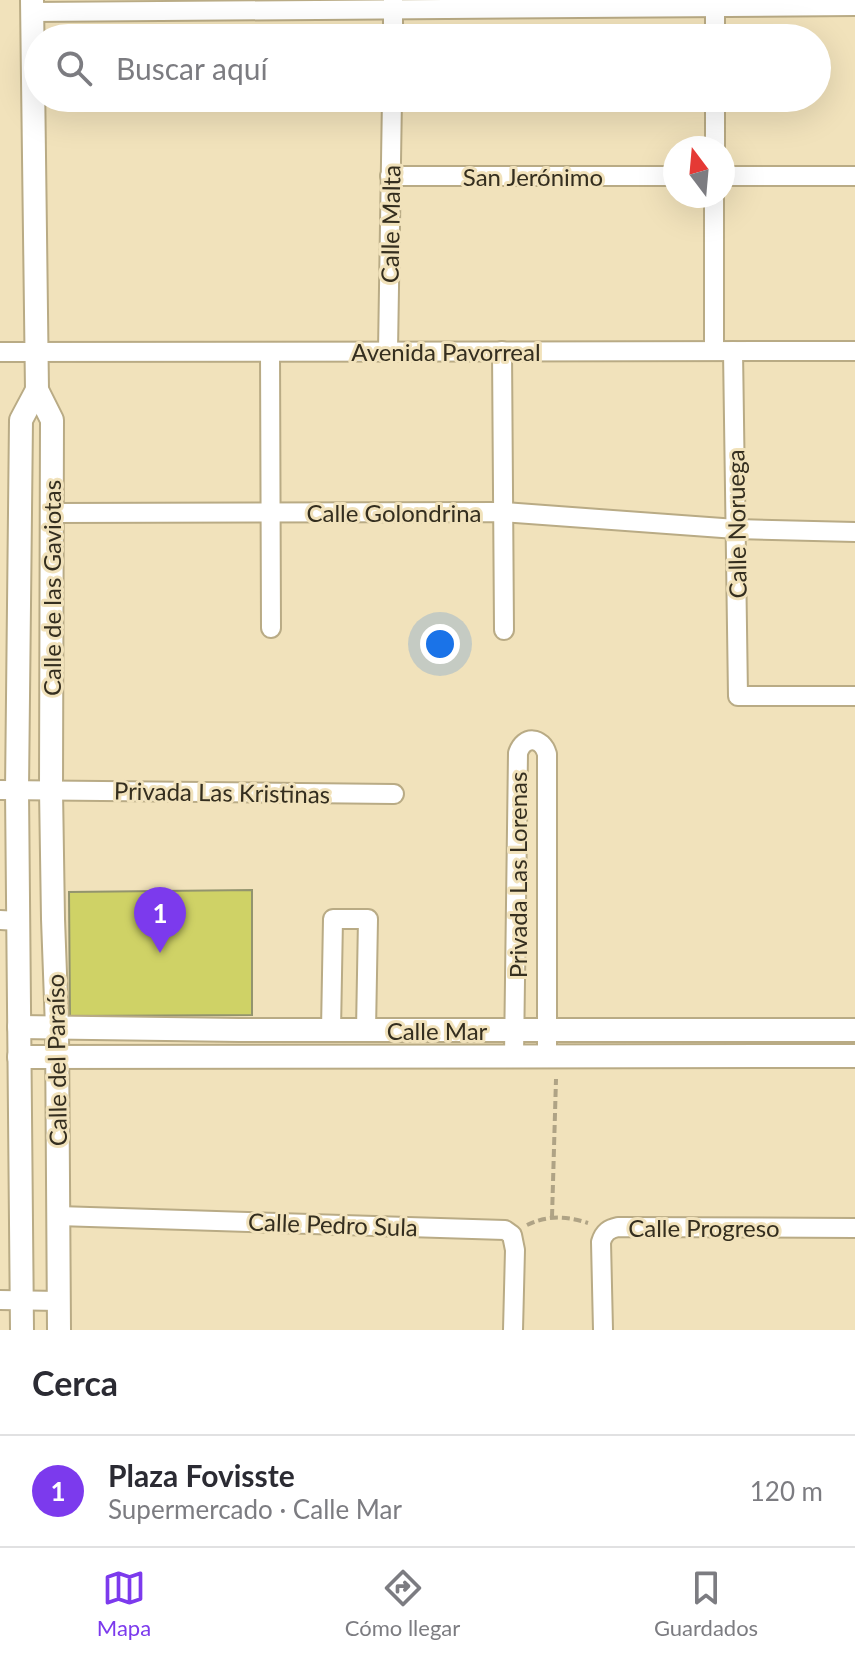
<!DOCTYPE html>
<html lang="es">
<meta charset="utf-8">
<style>
:root{--surface:#fff;--page:#f7f7f7;--text:#2b2b33;--muted:#7c7c81;--line:#e1e1e2;--accent:#7c3aed}
body{margin:0;font-family:Lato,sans-serif;background:var(--page);color:var(--text)}
.compass{position:absolute;left:663px;top:136px;width:72px;height:72px;border-radius:50%;background:var(--surface);box-shadow:0 8px 32px #0002;rotate:344deg}
.you{position:absolute;left:440px;top:644px;width:28px;height:28px;margin:-20px;border:6px solid #fff;border-radius:50%;background:#1a73e8;box-shadow:0 0 0 12px #1a73e833}
.badge{display:grid;place-items:center;width:52px;height:52px;border-radius:50%;background:var(--accent);color:#fff;font-size:26px;font-weight:700}
.pin{position:absolute;translate:-50% -66px;filter:drop-shadow(0 2px 4px #0008)}
.pin::after{content:'';position:absolute;top:42px;width:28px;height:24px;background:inherit;clip-path:polygon(0 0,100% 0,50% 100%)}
.list{margin:0;padding:0;list-style:none}
h2{display:flex;justify-content:space-between;align-items:center;height:104px;margin:0;padding:0 32px;font-size:34px}
h2 small{font-size:26px;font-weight:400;color:var(--muted)}
.list li{display:grid;grid-template-columns:52px 1fr auto;gap:24px;align-items:center;box-sizing:border-box;height:112px;padding:0 32px;border-top:2px solid var(--line)}
.list b{display:block;font-size:30px;white-space:nowrap}
.list p{margin:0;font-size:26px;white-space:nowrap;color:var(--muted)}
.list em{font-size:26px;font-style:normal;color:var(--muted)}
.icon{flex:none;width:44px;height:44px;fill:none;stroke:currentColor;stroke-width:2;stroke-linecap:round;stroke-linejoin:round}
.map{position:relative;flex:none;width:855px;height:1330px;overflow:hidden}
.search{position:absolute;background:var(--surface);box-shadow:0 8px 32px #0002;left:24px;right:24px;top:24px;height:88px;display:flex;align-items:center;gap:20px;box-sizing:border-box;padding:0 28px;border-radius:44px;color:var(--muted);font-size:30px}
.sheet{height:216px;background:var(--surface)}
nav{display:flex;justify-content:space-around;align-items:center;box-sizing:border-box;height:112px;border-top:2px solid var(--line);background:var(--surface);font-size:22px;color:var(--muted)}
nav a{display:grid;justify-items:center;gap:4px}
nav .on{color:var(--accent)}
.map>svg:first-child{display:block}
</style>
<div class="map">
<svg width="855" height="1330" viewBox="0 0 855 1330">
<rect width="100%" height="100%" fill="#f1e2bb"/>
<path fill="#cfd266" stroke="#93946e" stroke-width="2" d="M252 890V1015L70 1016 69 892Z"/>
<g fill="none" stroke-linecap="round" stroke-linejoin="round">
<g stroke="#b9ab85" stroke-width="22">
<g id="minor">
<path d="M32 12 855 6"/>
<path d="M393 38V0"/>
<path d="M715 38V0"/>
<path d="M715 148V98"/>
<path d="M390 176H675"/>
<path d="M723 176H855"/>
<path d="M388 351 392 98"/>
<path d="M502 351 504 630"/>
<path d="M714 351V196"/>
<path d="M733 351 738 696H855"/>
<path d="M0 352 855 351"/>
<path d="M270 352 271 628"/>
<path d="M52 513 503 512 736 529 855 532"/>
<path d="M0 790 394 794"/>
<path d="M0 920 19 921"/>
<path d="M331 1030 333 919H368L366 1030"/>
<path d="M514 1056 518 753C524 735 542 737 547 754V1056"/>
<path d="M58 1216 505 1230 512 1235 515 1250 513 1330"/>
<path d="M0 1300 59 1301"/>
<path d="M603 1330 601 1242C604 1232 609 1229 618 1227L855 1228"/>
</g>
</g>
<g stroke="#b9ab85" stroke-width="26">
<g id="tertiary">
<path d="M32 0 37 390 52 420 51 790 53 919 57 1028 59 1330"/>
<path d="M19 1027 239 1030H855"/>
<path d="M19 1057 855 1056"/>
<path d="M22 1330 17 790 21 420 37 390"/>
</g>
</g>
<g stroke="#afa385" stroke-width="4" stroke-dasharray="8 4" stroke-linecap="butt">
<path d="M552 1217 556 1079"/>
<path d="M527 1225C548 1215 566 1216 588 1223"/>
</g>
<use href="#minor" stroke="#fff" stroke-width="18"/>
<use href="#tertiary" stroke="#fff" stroke-width="22"/>
</g>
<g text-anchor="middle" dominant-baseline="central" stroke-width="6" stroke-linejoin="round" paint-order="stroke">
<g font-size="24" fill="#342e1f" stroke="#f1e2bb">
<text x="533" y="176">San Jerónimo</text>
<text transform="translate(390 224) rotate(-89)">Calle Malta</text>
<text x="446" y="351">Avenida Pavorreal</text>
<text x="394" y="512">Calle Golondrina</text>
<text transform="translate(736 524) rotate(-91)">Calle Noruega</text>
<text transform="translate(51 588) rotate(-90)">Calle de las Gaviotas</text>
<text transform="translate(222 792) rotate(1)">Privada Las Kristinas</text>
<text transform="translate(517 875) rotate(-90)">Privada Las Lorenas</text>
<text x="437" y="1030">Calle Mar</text>
<text transform="translate(56 1060) rotate(-91)">Calle del Paraíso</text>
<text transform="translate(333 1224) rotate(2)">Calle Pedro Sula</text>
<text x="704" y="1227">Calle Progreso</text>
</g>
</g>
</svg>
<svg class="compass" viewBox="-18 -18 36 36"><path d="M0-13l5 13h-10z" fill="#e53935"/><path d="M0 13l5-13h-10z" fill="#7c7c81"/></svg>
<div class="you"></div>
<div class="pin badge" style="left:160px;top:953px">1</div>
<div class="search"><svg class="icon" aria-label="search" viewBox="0 0 24 24"><circle cx="10" cy="10" r="6"/><path d="M15 15l6 6"/></svg>Buscar aquí</div>
</div>
<section class="sheet">
<h2>Cerca<small></small></h2>
<ul class="list">
<li><span class="badge">1</span><div><b>Plaza Fovisste</b><p>Supermercado · Calle Mar</p></div><em>120 m</em></li>
</ul>
</section>
<nav>
<a class="on"><svg class="icon" aria-label="map" viewBox="0 0 24 24"><path d="M3 6l6-2 6 2 6-2v14l-6 2-6-2-6 2zM9 4v14M15 6v14"/></svg>Mapa</a>
<a><svg class="icon" aria-label="directions" viewBox="0 0 24 24"><path d="M12 3l9 9-9 9-9-9zM9 14v-3h6M13 9l2 2-2 2"/></svg>Cómo llegar</a>
<a><svg class="icon" aria-label="saved" viewBox="0 0 24 24"><path d="M7 4h10v16l-5-4-5 4z"/></svg>Guardados</a>
</nav>
